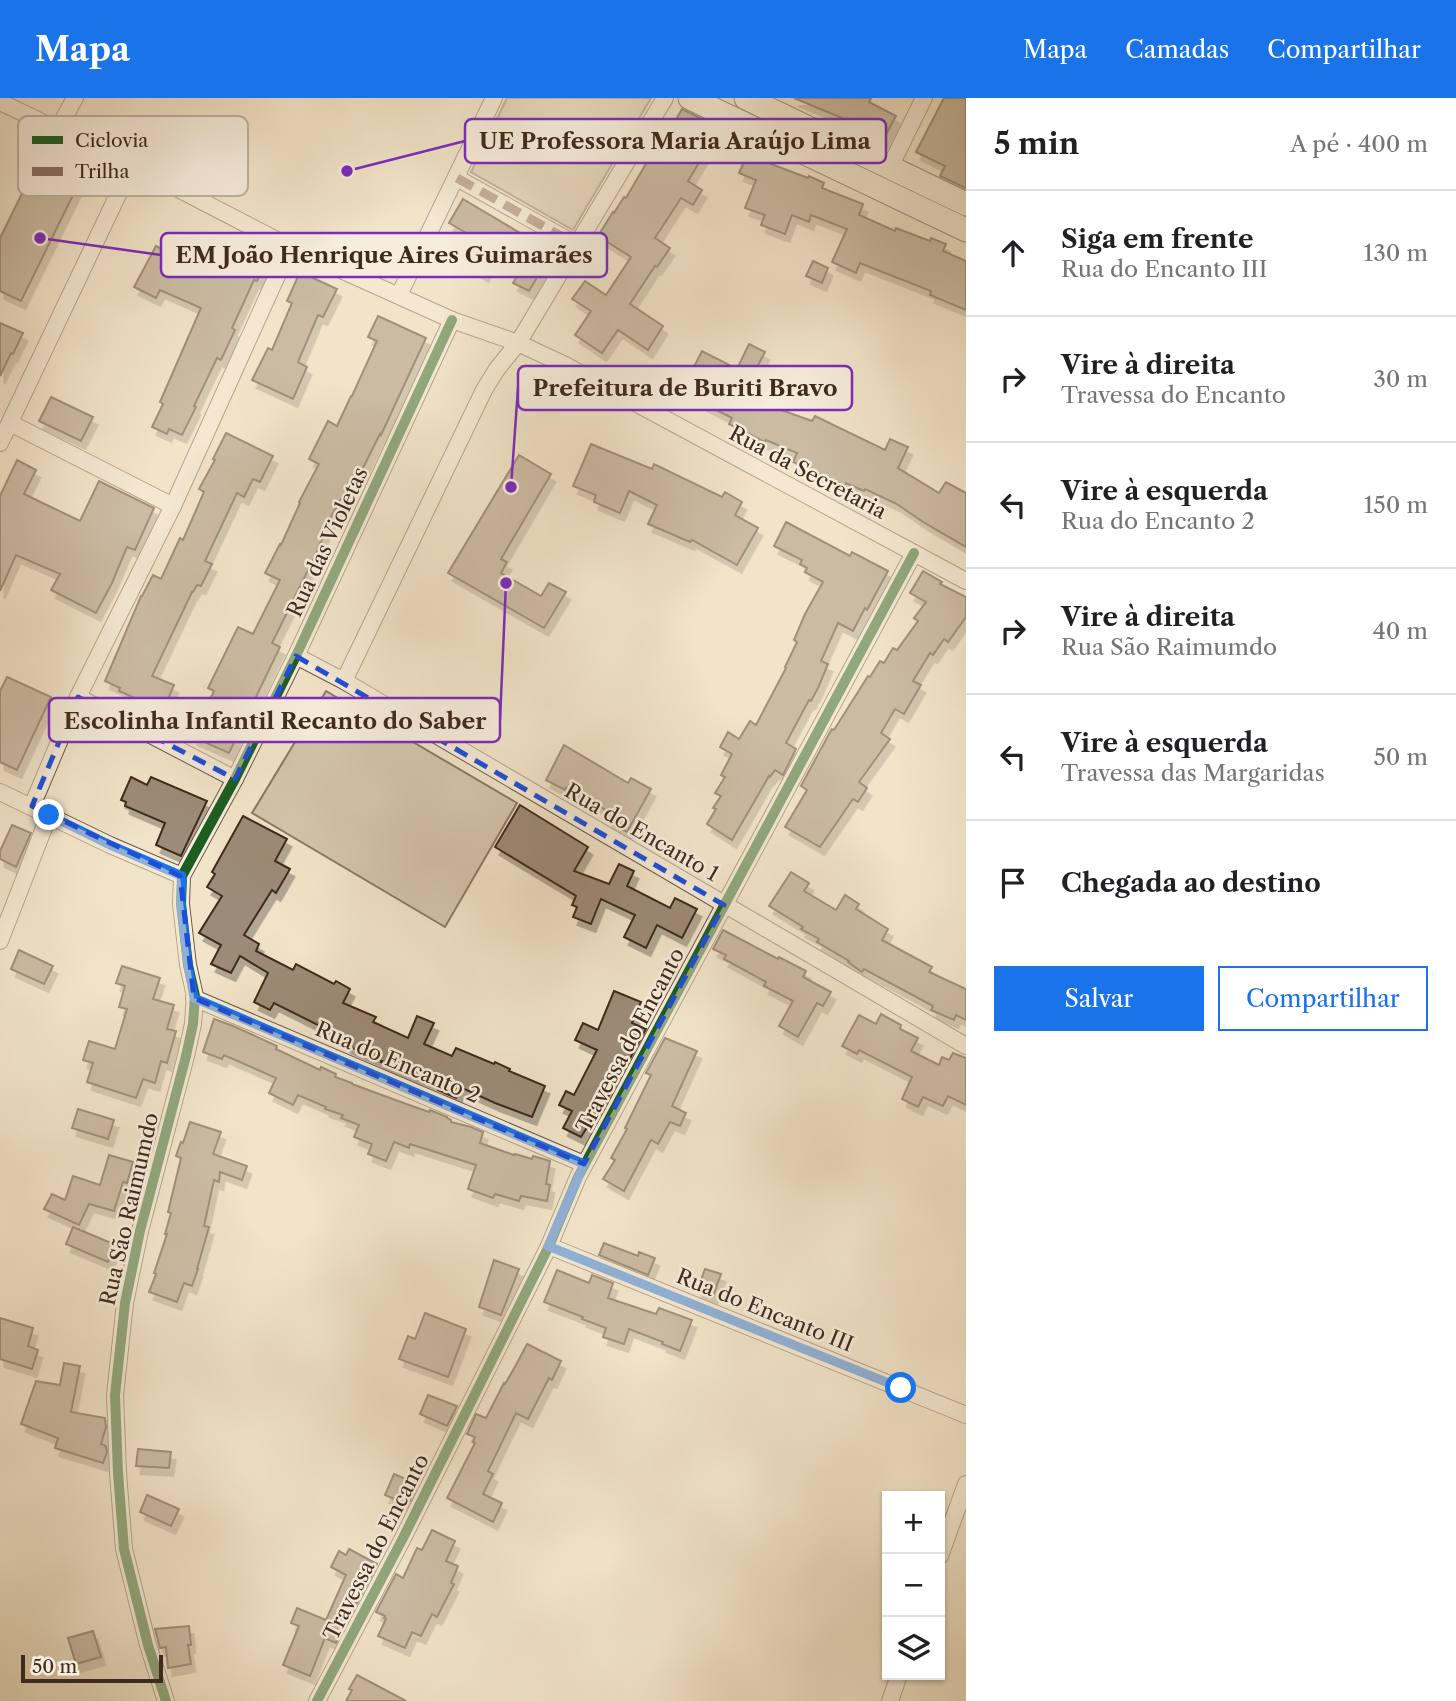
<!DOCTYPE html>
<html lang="pt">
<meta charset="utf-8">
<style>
:root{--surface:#fff;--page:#f6f6f6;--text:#202124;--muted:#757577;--line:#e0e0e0;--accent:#1a73e8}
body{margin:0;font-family:"Libre Caslon Text",serif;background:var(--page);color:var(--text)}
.controls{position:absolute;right:21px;bottom:21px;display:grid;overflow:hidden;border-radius:0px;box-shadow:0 2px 5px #0004}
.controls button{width:63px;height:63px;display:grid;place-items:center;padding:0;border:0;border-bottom:2px solid var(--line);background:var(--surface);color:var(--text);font:35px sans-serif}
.scale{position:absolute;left:21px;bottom:18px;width:142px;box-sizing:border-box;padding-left:7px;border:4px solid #3f2b1c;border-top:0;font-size:19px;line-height:24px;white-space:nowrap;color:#3f2b1c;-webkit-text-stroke:5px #f7eddc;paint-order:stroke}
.stop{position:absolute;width:21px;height:21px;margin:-16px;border:5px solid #1a73e8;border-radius:50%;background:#fff}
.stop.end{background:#1a73e8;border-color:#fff;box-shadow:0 2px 7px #0008}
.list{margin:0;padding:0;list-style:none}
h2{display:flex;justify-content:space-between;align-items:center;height:91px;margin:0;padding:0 28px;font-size:30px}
h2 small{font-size:23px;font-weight:400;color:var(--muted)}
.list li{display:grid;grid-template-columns:46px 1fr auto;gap:21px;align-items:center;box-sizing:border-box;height:126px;padding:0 28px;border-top:2px solid var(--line)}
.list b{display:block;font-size:26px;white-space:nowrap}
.list p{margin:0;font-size:23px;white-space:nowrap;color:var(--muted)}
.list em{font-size:23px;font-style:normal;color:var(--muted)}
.actions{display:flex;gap:14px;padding:21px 28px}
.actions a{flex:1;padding:16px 0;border:2px solid var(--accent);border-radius:0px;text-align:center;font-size:24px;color:var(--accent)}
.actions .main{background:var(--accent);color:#fff}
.icon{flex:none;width:38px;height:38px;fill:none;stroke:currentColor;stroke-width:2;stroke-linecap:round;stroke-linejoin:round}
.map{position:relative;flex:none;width:966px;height:1603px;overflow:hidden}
header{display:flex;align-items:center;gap:42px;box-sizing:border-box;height:98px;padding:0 35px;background:var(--accent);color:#fff}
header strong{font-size:33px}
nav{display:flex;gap:38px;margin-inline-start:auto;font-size:24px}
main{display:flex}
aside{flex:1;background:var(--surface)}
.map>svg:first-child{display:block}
</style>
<header>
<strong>Mapa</strong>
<nav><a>Mapa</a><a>Camadas</a><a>Compartilhar</a></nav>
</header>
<main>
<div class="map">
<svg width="966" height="1603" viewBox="0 0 966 1603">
<defs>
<filter id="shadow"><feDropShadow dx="4.5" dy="8" stdDeviation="0" flood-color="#0004"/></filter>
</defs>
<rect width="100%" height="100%" fill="#f2e4c9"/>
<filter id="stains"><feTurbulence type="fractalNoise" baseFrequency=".00286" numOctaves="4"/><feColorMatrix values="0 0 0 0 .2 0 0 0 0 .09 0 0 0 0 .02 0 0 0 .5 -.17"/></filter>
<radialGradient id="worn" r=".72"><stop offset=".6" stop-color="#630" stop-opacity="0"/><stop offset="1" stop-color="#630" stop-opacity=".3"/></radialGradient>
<g fill="#d4c5ac" stroke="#8a7864" stroke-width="2">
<path d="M507 0H651L573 132 471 74Z"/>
<path d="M326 593 517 705 445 829 252 715Z"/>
</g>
<g fill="#9c8b76" stroke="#3f2b1c" stroke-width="2" filter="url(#shadow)">
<path d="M794 0H871L869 4 896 18 883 42 873 36 869 44 854 37 857 31 840 23 842 20Z"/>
<path d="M944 0H966V90L940 78 945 68 916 54Z"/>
<path d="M682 11 720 30 688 83 702 92 693 107 681 100 655 140 670 150 657 169 655 168 630 206 663 228 648 252 618 232 602 255 575 237 591 213 572 201 585 183 606 197 631 159 598 138 613 114 614 115 624 99 626 100 668 28 671 30Z"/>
<path d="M750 50 766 57 763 63 808 80 809 78 824 85 822 90 863 106 859 117 895 133 896 130 930 143 931 140 946 146 943 153 966 163V212L930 197 931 193 860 165 856 175 832 164 847 131 811 117 809 124 792 117 785 136 761 127 765 117 745 110 756 82 739 75Z"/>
<path d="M36 67 78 87 21 203 0 193V140Z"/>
<path d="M463 101 552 154 529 193 513 185 518 176 492 162 484 176 471 168 484 145 449 125Z"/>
<path d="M227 144 268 162 257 183 254 182 232 230 235 232 221 262 217 260 194 308 196 309 182 337 169 331 167 336 152 329 163 306 160 304 201 210 160 192 156 200 134 189 156 148 177 160 212 177Z"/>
<path d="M813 163 828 170 822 185 806 178Z"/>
<path d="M300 174 337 191 323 219 318 217 298 264 307 269 293 301 252 282 268 250 272 252 292 205 287 203Z"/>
<path d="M378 218 426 240 381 337 380 336 360 376 356 374 331 419 315 458 272 545 280 549 229 655 193 639 214 593 208 590 238 529 253 536 280 482 265 475 280 446 281 447 300 405 299 404 319 366 309 361 328 323 337 328 351 298H352L377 243 368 239Z"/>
<path d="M0 225 23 235 13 256 11 255 0 278Z"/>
<path d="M749 246 765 254 752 279 767 287 765 292 786 302 781 312 812 323 815 318 885 352 890 341 908 349 898 370 939 395 946 384 966 395V449L923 424 897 406 865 391 864 393 846 385 845 388 793 364 797 355 766 342 765 344 729 326 732 320 681 294 702 253 737 271Z"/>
<path d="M51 299 93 319 81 343 39 323Z"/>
<path d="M226 335 273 358 260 384 253 381 244 399 237 395 205 463 212 466 201 488 197 487 193 494H192L152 578 174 587 160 620 132 608 135 600 119 593 120 590 105 583 141 498H142L153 477 161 481 180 440 183 442 204 394 199 391 215 362 213 361Z"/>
<path d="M591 346 652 371 654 366 722 399 725 394 742 404 735 417 758 430 737 467 692 442 690 444 648 426 657 407 629 393 620 415 594 404 596 397 573 388Z"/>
<path d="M519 357 551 376 501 461 507 464 501 475 541 498 549 485 566 494 544 530 448 475Z"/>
<path d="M17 362 36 372 24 396 80 423 99 383 154 410 135 452 127 449 112 485 96 515 51 492 60 476 16 457 0 493V398Z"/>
<path d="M786 424 850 458 852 454 888 473 867 512 865 510 853 533 838 525 821 563 828 566 818 590 811 603 809 602 786 645 796 651 783 677 775 672 770 679 769 678 732 742 707 726 716 711 713 710 721 698 715 695 725 679 721 677 732 656 720 649 728 634 739 641 750 623 756 627 786 570 785 569 797 544 794 542 805 516 823 484 805 474 807 470 800 466 802 462 774 448Z"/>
<path d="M923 473 942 484 940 486 966 499V519L948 544 944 541 933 557 930 555 913 583 921 587 904 616 895 611 881 635 890 641 859 684 867 690 858 704 853 701 820 749 785 729 807 692 801 688 829 636 832 631 834 632 868 578 870 579 880 563 884 565 893 550 897 552 918 523 914 520 926 504 910 495Z"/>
<path d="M7 579 51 599 17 672 0 664V593Z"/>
<path d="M564 647 628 685 631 680 651 691 627 734 607 723 611 715 566 690 565 692 546 682Z"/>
<path d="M131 679 147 687 151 679 207 703 181 758 156 747 165 725 125 708 126 704 121 702Z"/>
<path d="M520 707 588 749 574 773 609 786 619 766 634 773 627 788 670 810 675 800 697 811 682 840 657 827 646 850 624 839 635 817 601 801 591 826 573 819 577 809 572 807 576 798 495 749Z"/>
<path d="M243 718 287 741 275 763 290 771 276 795 272 792 244 837 259 846 256 853 293 872 296 866 334 886 336 883 350 891 343 905 376 919 373 924 408 940 417 918 434 925 424 946 452 958 456 950 494 966 495 964 510 971 509 973 545 988 532 1019 495 1005 460 989 456 1000 438 992 440 987 381 964 382 963 346 947 348 942 274 905 270 912 254 904 268 875 240 858 231 875 211 866 221 847 199 835 222 798 207 789 215 776 212 774Z"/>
<path d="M12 727 31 735 16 769 0 761V753Z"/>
<path d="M791 774 809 785 804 793 836 812 845 797 859 806 856 811 888 831 882 842 932 869 929 874 966 891V922L956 917 954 922 931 912 933 908 907 894 864 871 862 874 848 864 849 863 817 844 819 841 801 831 803 829 769 808Z"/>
<path d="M723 832 778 861 779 859 806 873 803 879 831 894 823 908 817 905 798 939 779 928 793 903 764 888 766 884 724 861 726 857 713 851Z"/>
<path d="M19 852 53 868 44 886 11 871Z"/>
<path d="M122 868 160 880 153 901 174 907 167 931 176 933 167 965 161 963 155 985 143 981 136 1000 87 984 93 965 83 962 89 943 115 951 127 911 119 909 125 888 116 885Z"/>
<path d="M614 893 641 904 632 925 646 931 627 966 625 965 602 1011 599 1010 581 1039 563 1030 572 1013 559 1007 566 993 574 997 597 952 575 942 583 925 598 932Z"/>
<path d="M881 916 901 927 900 931 918 940 911 953 939 967 942 959 949 962 953 955 966 960V1007L948 998 943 1008 923 999 918 1009 902 1001 912 979 859 952 857 956 842 948 859 917 876 926Z"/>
<path d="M214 921 233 928 277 948 276 951 320 972 321 969 336 976 335 979 352 985V986L409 1007 429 1014 430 1012 447 1019V1020L451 1022V1024L471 1029 483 1034 480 1045 514 1057 515 1056 532 1061 533 1058 550 1063 546 1086 550 1087 547 1103 521 1098 519 1103 495 1096 493 1100 468 1091 476 1067 410 1046 409 1050 394 1044 386 1063 368 1056 372 1046 354 1039 359 1027 341 1020 343 1017 325 1011 326 1009 298 997 293 1007 269 995 276 980 224 957 222 961 203 954Z"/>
<path d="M665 940 697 953 672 1008 686 1015 680 1028 670 1024 658 1046 651 1042 624 1093 603 1081 615 1062 611 1060 627 1031 625 1030 651 977 646 975Z"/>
<path d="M78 1011 114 1022 108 1041 72 1030Z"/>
<path d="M190 1024 221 1034 213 1056 247 1068 242 1082 220 1074 219 1084 214 1082 204 1128 209 1129 197 1171H198L192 1188 184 1185 177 1204 149 1194 156 1176 154 1175 167 1136H165L171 1115 168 1114 181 1060 176 1058 181 1044 183 1045Z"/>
<path d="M109 1057 133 1064 127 1085 123 1084 114 1113 89 1106 79 1127 44 1111 52 1096 65 1102 73 1078 100 1087Z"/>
<path d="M73 1129 116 1147 108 1164 66 1146Z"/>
<path d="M604 1145 638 1158 639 1154 655 1160 648 1177 599 1157Z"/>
<path d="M494 1162 519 1171 501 1217 479 1209Z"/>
<path d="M705 1171 721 1176 713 1198 697 1193Z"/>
<path d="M557 1172 589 1185 592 1177 613 1185 608 1200 656 1216 659 1210 692 1222 680 1253 662 1246 663 1244 629 1231 624 1246 603 1239 606 1230 582 1221 583 1219 544 1204Z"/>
<path d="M425 1215 466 1231 448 1279 399 1261 408 1238 415 1241Z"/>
<path d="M0 1220 33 1230 28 1248 38 1252 32 1271 0 1261Z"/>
<path d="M527 1246 561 1263 552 1282 549 1280 528 1321 516 1315 488 1373 493 1376 483 1396 502 1405 493 1424 447 1400 475 1345 473 1344 475 1339 467 1336 476 1316 486 1320 504 1285 505 1286 516 1267Z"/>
<path d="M64 1265 80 1268 71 1314 105 1320 106 1329 101 1346 106 1348 107 1354 103 1365 55 1350 58 1340 21 1326 36 1283 60 1287Z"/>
<path d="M428 1297 457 1308 447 1328 420 1316Z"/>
<path d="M138 1351 171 1354 169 1370 136 1368Z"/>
<path d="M394 1376 417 1386 408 1407 385 1397Z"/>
<path d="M147 1397 179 1411 171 1428 140 1414Z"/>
<path d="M432 1432 455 1443 446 1463 458 1468 451 1485 454 1486 437 1519 432 1516 421 1538 412 1534 405 1550 378 1538 386 1521 384 1520 385 1518 376 1514 396 1476 403 1480 417 1450 422 1452Z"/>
<path d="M349 1451 377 1466 357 1505 353 1503 336 1545 325 1540 310 1578 283 1567 299 1528 291 1525 297 1510 326 1522 346 1477 331 1469 339 1453 346 1457Z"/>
<path d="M189 1528 191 1547H188L191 1566 168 1570 166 1549 160 1550 155 1531Z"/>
<path d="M93 1533 101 1559 76 1566 68 1540Z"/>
<path d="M357 1577 406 1603H346L352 1592 349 1591Z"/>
</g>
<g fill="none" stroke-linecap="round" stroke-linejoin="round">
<g stroke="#6c5947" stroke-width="18">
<g id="street">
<path d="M0 4 132 67 290 149 452 222 518 245 565 267 966 483"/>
<path d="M58 31 75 0"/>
<path d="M890 69 924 0"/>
<path d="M457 80 577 147"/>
<path d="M399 197 494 0"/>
<path d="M10 325 173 408"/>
<path d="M0 345 132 67"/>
<path d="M296 558 344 583 966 948"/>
<path d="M344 583 484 292 497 271 518 245 665 0"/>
<path d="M78 599 235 681"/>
<path d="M0 694 110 747 182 778"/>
<path d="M32 708 78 599 173 408 290 149"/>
<path d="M0 843 49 717"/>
<path d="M194 900 584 1066"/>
<path d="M549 1148 966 1317"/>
<path d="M940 1458 966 1386"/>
<path d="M166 1603 148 1547 124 1451 118 1375 115 1297 125 1205 140 1133 186 958 193 926 195 898 188 867 181 806 182 778 235 681 296 558 452 222"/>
<path d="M317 1603 402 1442 549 1148 578 1079 914 455"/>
<path d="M890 1603 899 1577"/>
</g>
</g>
<g stroke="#3f2b1c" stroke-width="25">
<g id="secondary">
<path d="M690 0 966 132"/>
<path d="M746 0 966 106"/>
</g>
</g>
<use href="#street" stroke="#f7eddc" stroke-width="16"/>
<use href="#secondary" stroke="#f7eddc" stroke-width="23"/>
<path stroke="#8d6e63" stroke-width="9" stroke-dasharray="18 9" stroke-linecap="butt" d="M457 80 577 147"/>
<g stroke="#f7eddc" stroke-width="15">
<g id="cycleway">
<path d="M166 1603 148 1547 124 1451 118 1375 115 1297 125 1205 140 1133 186 958 193 926 195 898 188 867 181 806 182 778 235 681 296 558 452 222"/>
<path d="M317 1603 402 1442 549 1148 578 1079 914 455"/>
</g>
</g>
<use href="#cycleway" stroke="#1b5e20" stroke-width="10"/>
</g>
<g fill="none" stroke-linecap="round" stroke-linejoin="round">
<path stroke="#1a73e8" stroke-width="9" d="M49 717 110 747 182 778 181 806 188 867 194 900 584 1066 548 1148 901 1290"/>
</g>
<path d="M0 0H966V1603H0ZM296 558 724 807 584 1066 194 900 180 778 32 708 78 599 235 681Z" fill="#f2e4c9" fill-opacity=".55" fill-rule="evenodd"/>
<path fill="none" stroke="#1d4ed8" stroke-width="5" stroke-dasharray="14 9" stroke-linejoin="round" d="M296 558 724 807 584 1066 194 900 180 778 32 708 78 599 235 681Z"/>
<g text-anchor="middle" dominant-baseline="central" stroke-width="5" stroke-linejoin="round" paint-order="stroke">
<g font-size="21" fill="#3f2b1c" stroke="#f7eddc">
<text transform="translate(808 374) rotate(28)">Rua da Secretaria</text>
<text transform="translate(327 444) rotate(-65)">Rua das Violetas</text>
<text transform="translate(642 734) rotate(30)">Rua do Encanto 1</text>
<text transform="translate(630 942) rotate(-62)">Travessa do Encanto</text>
<text transform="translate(398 964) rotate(23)">Rua do Encanto 2</text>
<text transform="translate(129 1111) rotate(-77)">Rua São Raimumdo</text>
<text transform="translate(765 1212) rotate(22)">Rua do Encanto III</text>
<text transform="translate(376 1449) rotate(-63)">Travessa do Encanto</text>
</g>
</g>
<rect x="18" y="18" width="230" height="80" rx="10" fill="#f7eddc" stroke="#c0b3a2" stroke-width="2"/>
<rect x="32" y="38" width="31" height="8" fill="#1b5e20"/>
<rect x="32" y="69" width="31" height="9" fill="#8d6e63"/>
<g font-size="19" fill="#3f2b1c">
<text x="75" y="49">Ciclovia</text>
<text x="75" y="80">Trilha</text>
</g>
<path fill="none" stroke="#7b2cbf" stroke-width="2.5" d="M347 73L465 43M40 140L161 157M511 389L518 290M506 485L500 622"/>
<g fill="#7b2cbf" stroke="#f7eddc" stroke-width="2.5">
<circle cx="347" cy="73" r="7"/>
<circle cx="40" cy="140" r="7"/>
<circle cx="511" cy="389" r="7"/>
<circle cx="506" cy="485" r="7"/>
</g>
<g fill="#f7eddc" stroke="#7b2cbf" stroke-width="2.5">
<rect x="465" y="21" width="421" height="44" rx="7"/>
<rect x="161" y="135" width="446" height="44" rx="7"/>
<rect x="518" y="268" width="334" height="44" rx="7"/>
<rect x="49" y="600" width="451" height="44" rx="7"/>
</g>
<g font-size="23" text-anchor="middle" font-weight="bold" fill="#3f2b1c">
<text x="675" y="51">UE Professora Maria Araújo Lima</text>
<text x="384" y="165">EM João Henrique Aires Guimarães</text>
<text x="685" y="298">Prefeitura de Buriti Bravo</text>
<text x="275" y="631">Escolinha Infantil Recanto do Saber</text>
</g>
<rect width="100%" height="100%" filter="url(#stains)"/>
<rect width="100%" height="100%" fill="url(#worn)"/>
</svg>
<div class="controls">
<button>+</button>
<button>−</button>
<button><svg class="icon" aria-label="layers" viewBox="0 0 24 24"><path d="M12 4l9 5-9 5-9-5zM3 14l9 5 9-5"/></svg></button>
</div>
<div class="scale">50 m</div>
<div class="stop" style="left:901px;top:1290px"></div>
<div class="stop end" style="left:49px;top:717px"></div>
</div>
<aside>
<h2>5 min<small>A pé · 400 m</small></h2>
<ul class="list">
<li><svg class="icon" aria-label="ahead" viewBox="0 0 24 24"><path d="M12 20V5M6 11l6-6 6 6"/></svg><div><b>Siga em frente</b><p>Rua do Encanto III</p></div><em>130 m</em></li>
<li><svg class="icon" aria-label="right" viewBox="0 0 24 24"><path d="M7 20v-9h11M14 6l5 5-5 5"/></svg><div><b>Vire à direita</b><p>Travessa do Encanto</p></div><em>30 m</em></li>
<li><svg class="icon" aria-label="left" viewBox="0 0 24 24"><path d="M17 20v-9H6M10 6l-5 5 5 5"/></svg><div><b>Vire à esquerda</b><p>Rua do Encanto 2</p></div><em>150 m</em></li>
<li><svg class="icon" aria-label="right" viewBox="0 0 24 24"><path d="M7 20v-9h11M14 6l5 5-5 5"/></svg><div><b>Vire à direita</b><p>Rua São Raimumdo</p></div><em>40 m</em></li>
<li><svg class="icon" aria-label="left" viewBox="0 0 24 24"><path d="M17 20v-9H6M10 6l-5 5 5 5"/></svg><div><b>Vire à esquerda</b><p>Travessa das Margaridas</p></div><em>50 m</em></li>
<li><svg class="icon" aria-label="arrive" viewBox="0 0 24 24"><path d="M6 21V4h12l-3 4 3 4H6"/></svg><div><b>Chegada ao destino</b></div></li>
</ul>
<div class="actions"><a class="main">Salvar</a><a>Compartilhar</a></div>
</aside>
</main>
